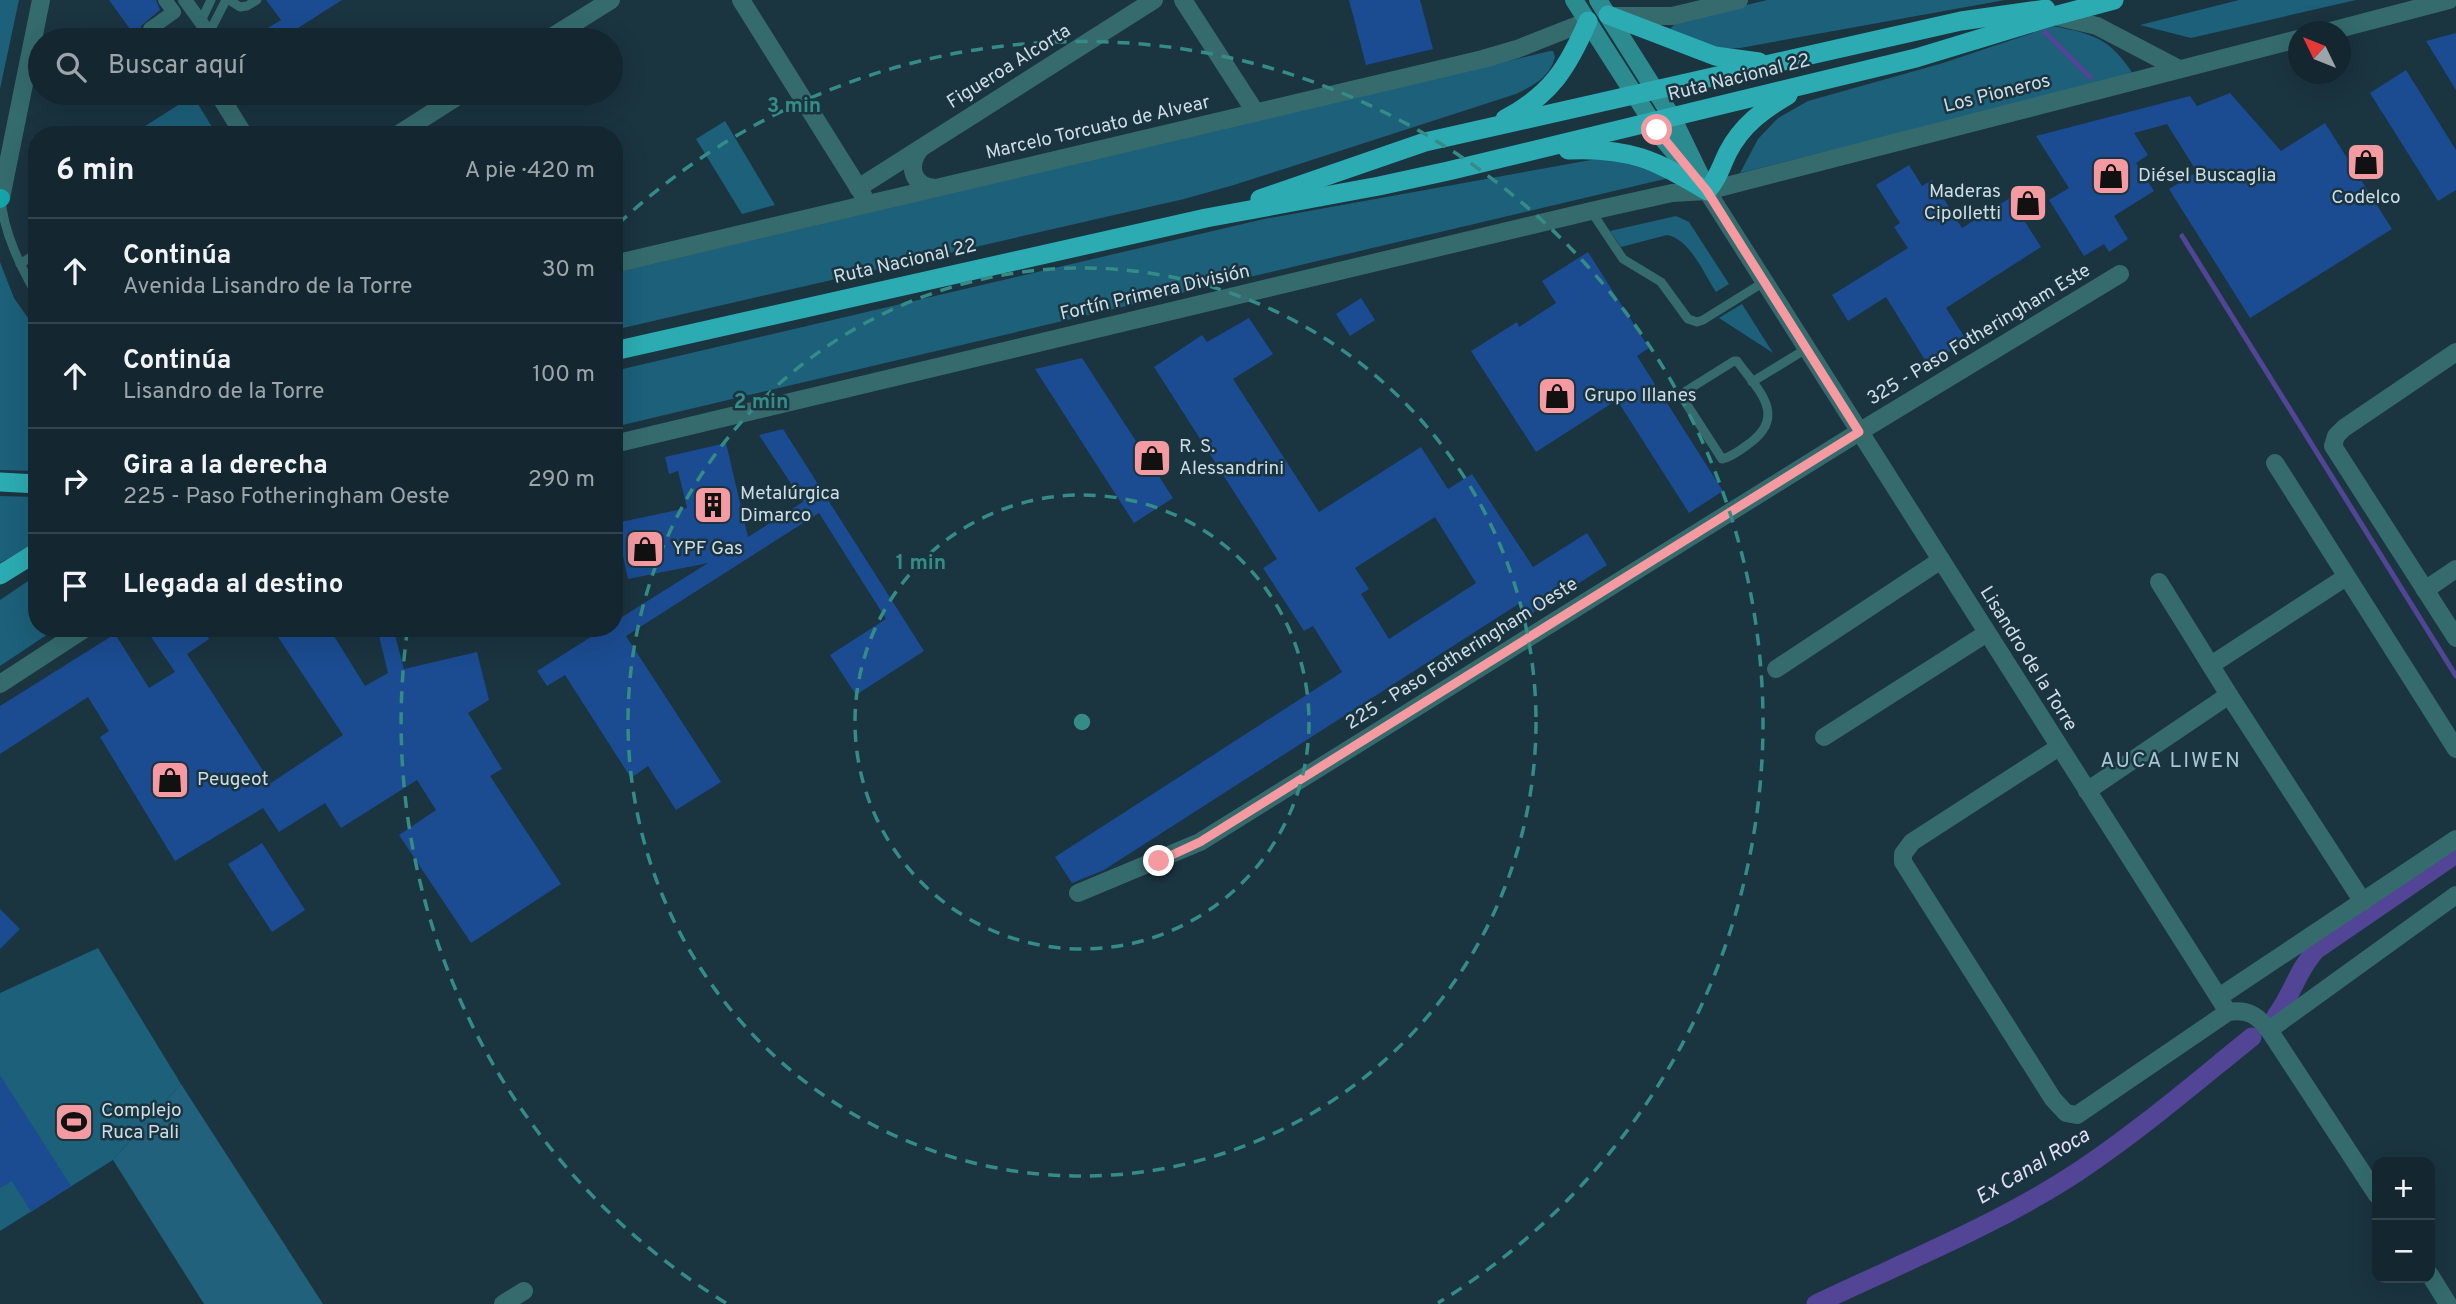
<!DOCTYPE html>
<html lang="es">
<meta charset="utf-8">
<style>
:root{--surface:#142730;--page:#1d2f38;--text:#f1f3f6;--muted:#9da5ab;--line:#33444c}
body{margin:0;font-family:Overpass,sans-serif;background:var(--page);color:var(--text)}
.controls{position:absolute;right:21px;bottom:21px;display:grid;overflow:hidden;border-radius:14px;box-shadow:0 7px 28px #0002}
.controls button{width:63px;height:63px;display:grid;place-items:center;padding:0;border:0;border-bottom:2px solid var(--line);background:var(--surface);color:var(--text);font:35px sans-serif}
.compass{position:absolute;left:2288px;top:21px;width:63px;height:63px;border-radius:50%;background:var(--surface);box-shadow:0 7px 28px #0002;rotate:313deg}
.stop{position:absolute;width:21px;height:21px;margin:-16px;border:5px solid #f49aa0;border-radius:50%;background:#fff}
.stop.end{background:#f49aa0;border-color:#fff;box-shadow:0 2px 7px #0008}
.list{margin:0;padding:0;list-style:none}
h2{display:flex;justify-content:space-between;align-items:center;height:91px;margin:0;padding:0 28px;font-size:30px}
h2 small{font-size:23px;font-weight:400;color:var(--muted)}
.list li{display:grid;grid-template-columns:46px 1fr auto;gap:21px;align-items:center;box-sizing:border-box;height:105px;padding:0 28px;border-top:2px solid var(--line)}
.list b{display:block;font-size:26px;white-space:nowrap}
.list p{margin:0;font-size:23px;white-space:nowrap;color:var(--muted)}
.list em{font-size:23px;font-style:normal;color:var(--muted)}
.icon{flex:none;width:38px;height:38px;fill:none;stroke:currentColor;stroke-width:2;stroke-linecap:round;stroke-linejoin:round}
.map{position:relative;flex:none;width:2456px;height:1304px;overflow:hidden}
.search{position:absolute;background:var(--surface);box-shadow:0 7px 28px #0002;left:28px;top:28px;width:595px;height:77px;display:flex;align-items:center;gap:18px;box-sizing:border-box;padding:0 24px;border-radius:38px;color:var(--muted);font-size:26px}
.panel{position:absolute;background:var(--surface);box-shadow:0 7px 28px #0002;left:28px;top:126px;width:595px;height:511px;border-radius:28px}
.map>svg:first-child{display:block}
</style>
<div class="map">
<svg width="2456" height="1304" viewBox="0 0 2456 1304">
<rect width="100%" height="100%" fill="#1a3440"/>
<g fill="#1c607a">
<path d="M0 0H19L0 89Z"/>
<path d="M1767 0H2005L1740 48 1718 49 1670 29 1677 22Z"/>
<path d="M2239 0H2356L2191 38 2140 25Z"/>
<path d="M2053 26C2093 34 2110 38 2133 74L1740 173 1758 139 1778 118 1808 101 1943 63Z"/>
<path d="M1550 51H1553L1555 57C1550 77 1534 85 1516 94L1234 185 1184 199 614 330V273Z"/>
<path d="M177 93H197L193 96 217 135H131L183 102Z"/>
<path d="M725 121 775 205 742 214 696 139Z"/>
<path d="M1602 158 1618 159 1669 178 614 427V371L1264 219Z"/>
<path d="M1676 216 1689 222 1729 284 1716 292C1704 274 1690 239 1667 235L1621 247 1610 231Z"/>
<path d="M0 262 14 298 37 331V471L0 470Z"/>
<path d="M1742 304 1773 353 1719 318Z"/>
<path d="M0 496 37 497V542L0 563Z"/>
<path d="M37 575V628H57L0 666V600Z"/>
<path d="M98 948 181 1084 113 1160 0 1231V993Z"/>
</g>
<path fill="#21617b" d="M181 1084 323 1304H204L113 1160Z"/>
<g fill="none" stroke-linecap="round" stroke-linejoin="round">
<g stroke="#524595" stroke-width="5">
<path d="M2045 32 2090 77"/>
<path d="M2182 236 2456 676"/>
</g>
<g stroke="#524595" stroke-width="19">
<path d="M2276 1016C2292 995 2298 969 2316 950L2456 854"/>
<path d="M1816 1304C1904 1262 1997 1225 2079 1171 2139 1131 2195 1083 2252 1037"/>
</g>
</g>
<g fill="#1b4c91" fill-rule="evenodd">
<path d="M109 0H156L160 10 141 26V31L146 40H138Z"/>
<path d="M266 0H342L279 40H248L281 20Z"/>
<path d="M1349 0H1420L1433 49 1366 65Z"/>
<path d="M2456 33V90L2426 41Z"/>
<path d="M2406 70 2456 150V190L2438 201 2370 93Z"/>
<path d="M2230 93 2281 151 2325 123 2392 229 2250 318 2169 189 2197 172 2167 124 2134 133 2148 155 2136 163 2154 191 2114 216 2128 239 2109 252 2104 244 2084 256 2049 200 2069 188 2036 136 2190 96 2197 106Z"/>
<path d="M1909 165 1922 186 1932 180 1962 228 2010 198 2041 247 1946 308 1967 341 1928 365 1886 297 1848 321 1832 295 1908 248 1894 227 1900 223 1876 185Z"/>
<path d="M1588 252 1649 348 1637 356 1723 491 1689 513 1617 400 1536 452 1471 351 1517 322 1519 327 1556 303 1542 281Z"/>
<path d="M1361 298 1375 320 1350 336 1336 314Z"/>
<path d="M1249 318 1273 354 1233 379 1319 512 1421 447 1448 489 1472 474 1533 567 1587 533 1607 565 1528 616 1520 603 1104 870 1072 883 1055 857 1342 672 1313 626 1304 631 1263 568 1277 559 1154 367 1202 335 1207 342ZM1435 517 1476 583 1389 639 1361 594 1369 589 1355 568Z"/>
<path d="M1082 358 1173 498 1134 523 1035 369Z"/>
<path d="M783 429 924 651 856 695 830 655 886 619 819 513 626 636 721 782 676 810 648 766 631 778 565 675 547 686 537 671 605 628H614V622L708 563 628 579 616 523 687 508 678 471 669 474 665 457 726 443 748 537 803 502 759 435Z"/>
<path d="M145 628H201L209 639 187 654 271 783 343 735 272 628H329L365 686 388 673 377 628H393L404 669 477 652 489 700 468 713 502 769 490 776 561 884 471 943 399 835 436 810 417 780 341 828 325 803 279 832 263 808 175 861 100 737 109 731 88 697 0 754V706L115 634 149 688 175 672Z"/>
<path d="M262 843 305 910 272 932 228 864Z"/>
<path d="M0 909 20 929 0 949Z"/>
<path d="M0 1075 71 1186 31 1212 12 1181 0 1188Z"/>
</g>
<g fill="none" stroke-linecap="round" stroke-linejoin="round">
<g stroke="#356b6d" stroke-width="9">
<path d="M229 0 240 7 247 6 257 0"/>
<path d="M201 21 211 0"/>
<path d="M209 33 226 0"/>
<path d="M1 198C3 232 21 267 37 296"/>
<path d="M1591 211 1623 259 1661 282 1688 319 1697 322 1703 320 1764 282"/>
<path d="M20 264 37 253"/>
<path d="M1734 361H1737C1757 389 1788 415 1750 443 1742 449 1732 457 1722 459L1682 397 1686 391Z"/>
<path d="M1752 382 1806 349"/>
</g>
<g stroke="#356b6d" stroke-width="14">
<path d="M185 0 214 40"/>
<path d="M158 40 150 29 174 12 165 0"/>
</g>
<g stroke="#356b6d" stroke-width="18">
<path d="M741 0 863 195"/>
<path d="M1183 0 1256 113"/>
<path d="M1615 16H1672L1739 0"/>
<path d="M547 40 611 0"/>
<path d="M223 101 244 135"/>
<path d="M397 135 463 93"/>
<path d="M920 149C907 166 912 186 935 188"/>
<path d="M858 188 1154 0"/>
<path d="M1707 191 2228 1012"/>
<path d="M1 198 41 0"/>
<path d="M614 264 1483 59 1517 49 1588 21"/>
<path d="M2456 352 2344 428 2336 436 2333 446 2456 638"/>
<path d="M2275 463 2456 749"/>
<path d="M2159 582 2229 695 2363 902"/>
<path d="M2425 590 2456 569"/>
<path d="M2211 665 2346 577"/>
<path d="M1776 669 1941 560"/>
<path d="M1824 737 1987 633"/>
<path d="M2059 747 1912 842 1903 854V862L2053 1099 2066 1113 2077 1115 2228 1012C2248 1009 2257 1015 2269 1030L2377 1195"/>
<path d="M2087 791 2229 695"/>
<path d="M1078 893 1200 842 1859 432 2120 274"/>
<path d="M2219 997 2456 839"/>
<path d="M2269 1030 2456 895"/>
<path d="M2430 1275 2448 1304"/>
<path d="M503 1304 524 1291"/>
</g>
<g stroke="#356b6d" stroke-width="18">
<path d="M2054 16 2097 26 2179 69"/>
<path d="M2327 32 2449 0"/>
<path d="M614 444 1591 211 1672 193 1707 191 2298 39"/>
<path d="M0 684 86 628"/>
</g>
<g stroke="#2c8b8f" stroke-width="18">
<path d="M1574 0 1663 139 1701 184"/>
<path d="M1598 0 1672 117 1700 175"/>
</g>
<path stroke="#16a3a9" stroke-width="18" d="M0 199 1 198"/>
<g stroke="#2cacb2" stroke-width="19">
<path d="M1608 15 1715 56 1759 62"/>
<path d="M1505 119C1551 95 1568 67 1588 21"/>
<path d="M1568 150C1629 147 1656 160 1707 191 1718 179 1721 166 1728 152 1742 125 1763 110 1788 95"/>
<path d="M1260 199 1425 142 1961 21 2046 9"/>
<path d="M614 351 1206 218 1379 186 1448 171 1916 58 2054 16 2114 0"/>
<path d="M0 482 37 484"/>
<path d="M0 575 37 552"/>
</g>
</g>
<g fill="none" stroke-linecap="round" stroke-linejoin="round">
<path stroke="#f49aa0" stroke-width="9" d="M1159 861 1200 842 1859 432 1707 191 1657 130"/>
</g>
<g fill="none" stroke="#358b86" stroke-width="3.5" stroke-dasharray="12 9">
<circle cx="1082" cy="722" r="227"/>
<circle cx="1082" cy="722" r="454"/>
<path d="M726 1303A681 681 0 0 1 407 633M618 224A681 681 0 1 1 1438 1303"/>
</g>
<defs>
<g id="shop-square" transform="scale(2.0125)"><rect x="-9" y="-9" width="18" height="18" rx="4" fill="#f49aa0" stroke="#1a3440"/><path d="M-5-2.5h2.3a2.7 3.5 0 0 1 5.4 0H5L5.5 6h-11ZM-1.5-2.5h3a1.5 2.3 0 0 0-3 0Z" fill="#111"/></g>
<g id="building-square" transform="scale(2.0125)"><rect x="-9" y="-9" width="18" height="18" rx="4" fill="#f49aa0" stroke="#1a3440"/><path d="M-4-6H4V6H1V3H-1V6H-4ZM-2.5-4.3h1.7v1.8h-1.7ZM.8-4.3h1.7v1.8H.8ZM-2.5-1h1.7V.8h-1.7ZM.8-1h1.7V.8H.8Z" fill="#111"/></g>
<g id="stadium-square" transform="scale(2.0125)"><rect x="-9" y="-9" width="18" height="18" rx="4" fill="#f49aa0" stroke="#1a3440"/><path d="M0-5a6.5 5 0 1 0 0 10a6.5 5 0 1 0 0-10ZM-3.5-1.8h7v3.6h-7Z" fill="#111"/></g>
</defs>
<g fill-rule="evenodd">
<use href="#shop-square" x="2366" y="162"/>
<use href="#shop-square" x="2111" y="176"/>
<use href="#shop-square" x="2028" y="203"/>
<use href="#shop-square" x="1557" y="396"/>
<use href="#shop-square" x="1152" y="458"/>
<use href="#building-square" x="713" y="505"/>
<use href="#shop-square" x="645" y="549"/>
<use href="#shop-square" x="170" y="780"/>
<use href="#stadium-square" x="74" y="1122"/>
</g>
<g text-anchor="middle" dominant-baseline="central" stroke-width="5" stroke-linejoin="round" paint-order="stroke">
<g font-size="19" fill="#cedde5" stroke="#1a3440">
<text transform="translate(1009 67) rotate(-32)">Figueroa Alcorta</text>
<text transform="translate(1739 78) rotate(-14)">Ruta Nacional 22</text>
<text transform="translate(1997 94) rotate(-14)">Los Pioneros</text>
<text transform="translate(1098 128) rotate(-13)">Marcelo Torcuato de Alvear</text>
<text transform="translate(905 262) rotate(-13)">Ruta Nacional 22</text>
<text transform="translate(1155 293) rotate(-13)">Fortín Primera División</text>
<text transform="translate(1979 335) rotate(-31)">325 - Paso Fotheringham Este</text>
<text transform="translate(1462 654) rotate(-32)">225 - Paso Fotheringham Oeste</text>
<text transform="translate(2028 659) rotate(58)">Lisandro de la Torre</text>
</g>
<g font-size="19" fill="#cedde5" stroke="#1a3440" text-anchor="start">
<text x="2138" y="176">Diésel Buscaglia</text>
<text x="2001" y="192" text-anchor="end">Maderas<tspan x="2001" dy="22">Cipolletti</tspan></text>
<text x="2366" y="198" text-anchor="middle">Codelco</text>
<text x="1584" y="396">Grupo Illanes</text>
<text x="1179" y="447">R. S.<tspan x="1179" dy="22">Alessandrini</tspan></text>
<text x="740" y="494">Metalúrgica<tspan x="740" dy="22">Dimarco</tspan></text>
<text x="672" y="549">YPF Gas</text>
<text x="197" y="780">Peugeot</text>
<text x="101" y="1111">Complejo<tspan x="101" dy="22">Ruca Pali</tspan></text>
</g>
<g font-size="21" letter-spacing="2" fill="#a8c6d5" stroke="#1a3440">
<text x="2171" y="761">AUCA LIWEN</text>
</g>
<g font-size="21" font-style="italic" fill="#e0dff6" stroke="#1a3440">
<text transform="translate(2033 1167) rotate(-31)">Ex Canal Roca</text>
</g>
</g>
<circle cx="1082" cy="722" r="10" fill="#358b86" stroke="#1a3440" stroke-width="3.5"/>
<g font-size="21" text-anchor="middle" font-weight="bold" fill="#358b86" stroke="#1a3440" stroke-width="5" stroke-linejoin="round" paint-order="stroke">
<text x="794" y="112">3 min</text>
<text x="761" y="408">2 min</text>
<text x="921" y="569">1 min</text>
</g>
</svg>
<div class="controls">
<button>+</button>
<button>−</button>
</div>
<svg class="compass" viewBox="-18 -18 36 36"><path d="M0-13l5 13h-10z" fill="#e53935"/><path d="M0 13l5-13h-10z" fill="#9da5ab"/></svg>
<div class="stop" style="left:1657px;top:130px"></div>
<div class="stop end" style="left:1159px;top:861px"></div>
<div class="search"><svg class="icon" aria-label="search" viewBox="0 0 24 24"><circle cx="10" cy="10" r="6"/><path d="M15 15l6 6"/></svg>Buscar aquí</div>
<section class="panel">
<h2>6 min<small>A pie · 420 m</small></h2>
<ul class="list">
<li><svg class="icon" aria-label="ahead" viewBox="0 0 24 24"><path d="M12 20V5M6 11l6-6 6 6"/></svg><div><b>Continúa</b><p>Avenida Lisandro de la Torre</p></div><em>30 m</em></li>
<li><svg class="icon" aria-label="ahead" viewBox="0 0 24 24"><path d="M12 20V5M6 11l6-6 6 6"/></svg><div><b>Continúa</b><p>Lisandro de la Torre</p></div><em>100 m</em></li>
<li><svg class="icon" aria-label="right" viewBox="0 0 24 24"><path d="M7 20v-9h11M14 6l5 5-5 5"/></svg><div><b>Gira a la derecha</b><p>225 - Paso Fotheringham Oeste</p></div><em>290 m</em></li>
<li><svg class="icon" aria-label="arrive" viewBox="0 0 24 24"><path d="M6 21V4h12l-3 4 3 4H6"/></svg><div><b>Llegada al destino</b></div></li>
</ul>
</section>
</div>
